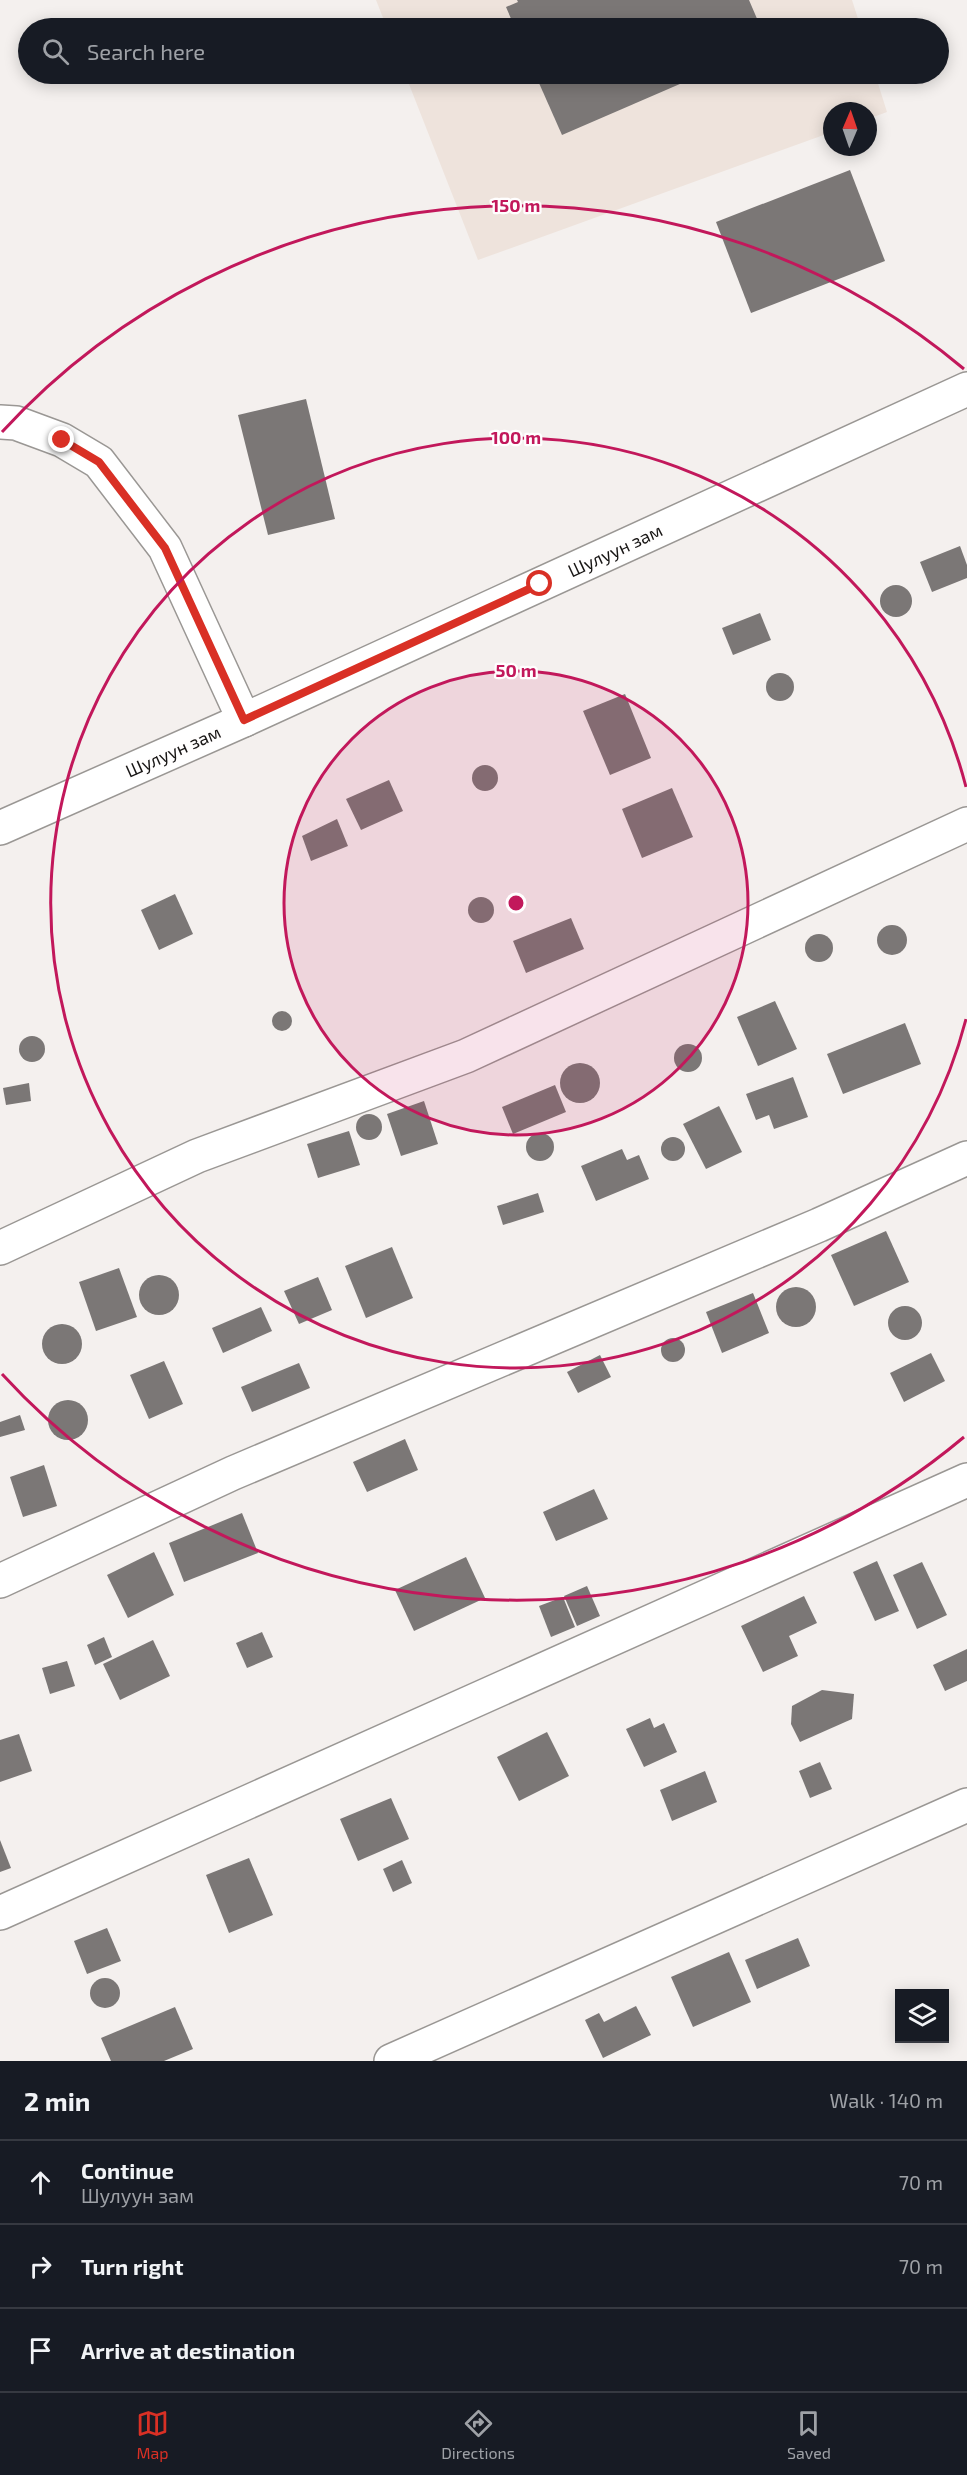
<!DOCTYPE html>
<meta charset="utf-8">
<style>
:root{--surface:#171b24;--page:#20242c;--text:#f1f3f6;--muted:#9ea1a6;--line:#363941;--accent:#d93025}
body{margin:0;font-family:"Exo 2",sans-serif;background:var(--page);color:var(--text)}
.controls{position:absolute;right:18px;bottom:18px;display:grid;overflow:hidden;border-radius:0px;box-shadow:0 3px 15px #0003}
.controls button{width:54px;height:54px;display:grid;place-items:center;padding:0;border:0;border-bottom:2px solid var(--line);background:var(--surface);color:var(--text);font:30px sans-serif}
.compass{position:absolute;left:823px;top:102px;width:54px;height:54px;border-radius:50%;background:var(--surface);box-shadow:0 3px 15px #0003;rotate:2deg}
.stop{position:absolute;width:18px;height:18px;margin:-14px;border:4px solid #d93025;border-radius:50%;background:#fff}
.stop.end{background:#d93025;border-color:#fff;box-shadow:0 2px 6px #0008}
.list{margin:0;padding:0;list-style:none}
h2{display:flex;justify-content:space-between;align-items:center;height:78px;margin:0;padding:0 24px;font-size:26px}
h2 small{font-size:20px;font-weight:400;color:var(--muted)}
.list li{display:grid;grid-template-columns:39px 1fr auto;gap:18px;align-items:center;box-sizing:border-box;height:84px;padding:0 24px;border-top:2px solid var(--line)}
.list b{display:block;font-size:22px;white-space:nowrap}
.list p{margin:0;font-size:20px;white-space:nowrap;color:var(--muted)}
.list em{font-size:20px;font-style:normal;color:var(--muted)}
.icon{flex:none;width:33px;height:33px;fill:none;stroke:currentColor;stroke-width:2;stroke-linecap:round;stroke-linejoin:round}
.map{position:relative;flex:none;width:967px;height:2061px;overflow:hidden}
.search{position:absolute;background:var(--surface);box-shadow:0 3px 15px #0003;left:18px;right:18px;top:18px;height:66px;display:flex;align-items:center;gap:15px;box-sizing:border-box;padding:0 21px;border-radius:33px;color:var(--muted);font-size:22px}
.sheet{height:330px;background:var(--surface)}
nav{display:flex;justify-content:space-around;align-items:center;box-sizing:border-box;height:84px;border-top:2px solid var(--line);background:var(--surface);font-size:16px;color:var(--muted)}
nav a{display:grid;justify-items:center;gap:3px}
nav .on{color:var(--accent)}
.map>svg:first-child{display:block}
</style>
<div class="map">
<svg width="967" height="2061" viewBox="0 0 967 2061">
<rect width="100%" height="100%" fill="#f4f0ee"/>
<g fill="#eee3dc">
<path d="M376 0H852L861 28H387Z"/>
<path d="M405 74H875L887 112 868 119V111H832V132L478 260Z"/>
</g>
<g fill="#7b7776">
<path d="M517 0H749L761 28H515L506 7 518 2Z"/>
<path d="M535 74H703L562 135Z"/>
<path d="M850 170 885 261 751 313 716 222Z"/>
<path d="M306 399 335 519 268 535 238 415Z"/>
<path d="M960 546 967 565V578L932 592 920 562Z"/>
<circle cx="896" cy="601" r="16"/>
<path d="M760 613 771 640 733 655 722 628Z"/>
<circle cx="780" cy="687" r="14"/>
<path d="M625 694 651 758 610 775 583 711Z"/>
<circle cx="485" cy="778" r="13"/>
<path d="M389 780 403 811 361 830 346 799Z"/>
<path d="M672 788 693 837 642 858 622 809Z"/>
<path d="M337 819 348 846 311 861 302 836Z"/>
<path d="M175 894 193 934 159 950 141 910Z"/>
<circle cx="481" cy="910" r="13"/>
<path d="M571 918 584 949 526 973 513 941Z"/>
<circle cx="892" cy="940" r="15"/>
<circle cx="819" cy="948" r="14"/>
<path d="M775 1001 797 1049 758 1066 737 1017Z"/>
<circle cx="282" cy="1021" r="10"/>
<path d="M905 1023 921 1064 843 1094 827 1054Z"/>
<circle cx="32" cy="1049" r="13"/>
<circle cx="688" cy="1058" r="14"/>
<circle cx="580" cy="1083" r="20"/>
<path d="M793 1077 808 1117 774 1129 769 1115 756 1120 746 1094Z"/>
<path d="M29 1083 31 1101 6 1105 3 1088Z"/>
<path d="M555 1085 566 1112 513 1134 502 1107Z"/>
<path d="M424 1101 438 1144 401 1156 387 1114Z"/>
<path d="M719 1106 742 1152 706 1169 683 1124Z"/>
<circle cx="369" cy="1127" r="13"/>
<path d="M349 1131 360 1165 318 1178 307 1144Z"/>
<circle cx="540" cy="1147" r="14"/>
<circle cx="673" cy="1149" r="12"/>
<path d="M622 1149 627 1160 639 1155 649 1179 596 1201 581 1166Z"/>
<path d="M538 1193 544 1212 503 1225 497 1206Z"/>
<path d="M886 1231 909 1282 854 1306 831 1255Z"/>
<path d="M392 1247 413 1298 366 1318 345 1266Z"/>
<path d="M119 1268 137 1317 96 1331 79 1282Z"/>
<circle cx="159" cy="1295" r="20"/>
<path d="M318 1277 332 1310 299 1324 284 1291Z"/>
<circle cx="796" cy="1307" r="20"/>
<path d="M753 1293 769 1333 722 1353 706 1312Z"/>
<circle cx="905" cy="1323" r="17"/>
<path d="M261 1307 272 1331 223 1353 212 1328Z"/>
<circle cx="62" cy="1344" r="20"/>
<circle cx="673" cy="1350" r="12"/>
<path d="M931 1353 945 1381 904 1402 890 1373Z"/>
<path d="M600 1355 611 1377 578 1393 567 1372Z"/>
<path d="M164 1361 183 1404 149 1419 130 1375Z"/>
<path d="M299 1363 310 1388 252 1412 241 1387Z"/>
<circle cx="68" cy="1420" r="20"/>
<path d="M20 1415 25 1430 0 1437V1422Z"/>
<path d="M405 1439 418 1470 367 1492 353 1462Z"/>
<path d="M44 1465 57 1506 23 1517 10 1477Z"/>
<path d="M594 1489 608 1519 556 1541 543 1512Z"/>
<path d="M242 1513 258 1553 184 1582 169 1543Z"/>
<path d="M154 1552 174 1595 128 1618 107 1575Z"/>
<path d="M466 1557 485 1598 414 1631 395 1590Z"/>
<path d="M877 1561 899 1611 875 1621 853 1572Z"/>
<path d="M922 1562 947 1615 917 1629 893 1575Z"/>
<path d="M587 1586 600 1616 577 1626 564 1596Z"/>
<path d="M804 1596 817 1623 789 1636 798 1656 763 1672 741 1626Z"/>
<path d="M563 1597 575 1627 551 1637 539 1606Z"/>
<path d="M262 1632 273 1657 247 1668 236 1643Z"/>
<path d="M104 1637 112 1657 95 1665 87 1645Z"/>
<path d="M153 1640 170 1676 120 1700 103 1664Z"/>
<path d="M967 1649V1681L945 1691 933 1665Z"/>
<path d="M67 1661 75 1686 50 1694 42 1668Z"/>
<path d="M822 1690 854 1694 852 1719 800 1742 791 1724 792 1706Z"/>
<path d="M650 1718 654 1728 664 1723 677 1752 644 1767 626 1729Z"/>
<path d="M547 1732 569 1776 519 1801 497 1757Z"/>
<path d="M19 1734 32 1771 0 1782V1740Z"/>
<path d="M820 1762 832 1789 810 1798 799 1771Z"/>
<path d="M705 1771 717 1802 672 1821 660 1790Z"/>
<path d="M391 1798 409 1839 358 1861 340 1819Z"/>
<path d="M0 1840 11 1868 0 1872Z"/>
<path d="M249 1858 273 1915 229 1933 206 1875Z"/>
<path d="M402 1860 412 1883 393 1892 383 1869Z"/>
<path d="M107 1928 121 1961 87 1974 74 1941Z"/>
<path d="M798 1938 810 1966 757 1989 745 1960Z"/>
<path d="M729 1952 751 2002 693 2027 671 1977Z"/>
<circle cx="105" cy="1993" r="15"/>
<path d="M636 2006 651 2035 603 2058 585 2020 599 2013 604 2022Z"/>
<path d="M175 2007 193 2049 164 2061H111L101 2038Z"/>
</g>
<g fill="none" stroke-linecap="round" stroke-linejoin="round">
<g stroke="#9a9794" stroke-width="36">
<g id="minor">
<path d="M0 422 16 423 62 440 99 462 165 548 244 720"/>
<path d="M0 828 244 720 967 389"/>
<path d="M0 1248 197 1156 466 1056 967 824"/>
<path d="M0 1581 233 1473 819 1225 967 1158"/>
<path d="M0 1913 967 1480"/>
<path d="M391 2061 967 1805"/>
</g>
</g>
<use href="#minor" stroke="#fff" stroke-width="33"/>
</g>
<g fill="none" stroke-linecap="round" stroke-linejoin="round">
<path stroke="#d93025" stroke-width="8" d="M62 440 99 462 165 548 244 720 540 584"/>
</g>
<circle cx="516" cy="903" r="232" fill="#c2185b" fill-opacity=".12"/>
<g fill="none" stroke="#c2185b" stroke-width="3">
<circle cx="516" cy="903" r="232"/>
<path d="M966 1019A465 465 0 1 1 966 787"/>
<path d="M964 1437A697 697 0 0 1 2 1374M2 432A697 697 0 0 1 964 369"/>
</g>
<g text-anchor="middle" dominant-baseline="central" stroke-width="4.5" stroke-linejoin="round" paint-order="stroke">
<g font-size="18" fill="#171514" stroke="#fffefe">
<text transform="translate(615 550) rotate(-25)">Шулуун зам</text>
<text transform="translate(173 751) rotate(-24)">Шулуун зам</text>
</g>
</g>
<circle cx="516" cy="903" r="9" fill="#c2185b" stroke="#fffefe" stroke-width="3"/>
<g font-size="18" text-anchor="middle" font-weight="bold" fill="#c2185b" stroke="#fffefe" stroke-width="4.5" stroke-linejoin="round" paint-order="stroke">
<text x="516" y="212">150 m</text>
<text x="516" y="444">100 m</text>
<text x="516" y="677">50 m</text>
</g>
</svg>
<div class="controls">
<button><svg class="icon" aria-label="layers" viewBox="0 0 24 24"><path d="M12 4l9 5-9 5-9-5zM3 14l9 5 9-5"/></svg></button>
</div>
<svg class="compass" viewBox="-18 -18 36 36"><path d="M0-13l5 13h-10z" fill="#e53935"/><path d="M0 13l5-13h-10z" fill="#9ea1a6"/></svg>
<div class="stop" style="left:540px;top:584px"></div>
<div class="stop end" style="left:62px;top:440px"></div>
<div class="search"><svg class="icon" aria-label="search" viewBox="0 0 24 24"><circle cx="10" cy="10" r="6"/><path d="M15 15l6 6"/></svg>Search here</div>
</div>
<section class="sheet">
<h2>2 min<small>Walk · 140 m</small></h2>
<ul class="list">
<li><svg class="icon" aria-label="ahead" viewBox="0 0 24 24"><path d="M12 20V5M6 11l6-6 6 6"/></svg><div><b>Continue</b><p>Шулуун зам</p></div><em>70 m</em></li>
<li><svg class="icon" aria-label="right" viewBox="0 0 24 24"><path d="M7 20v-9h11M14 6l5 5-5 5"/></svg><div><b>Turn right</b></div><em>70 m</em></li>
<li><svg class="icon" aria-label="arrive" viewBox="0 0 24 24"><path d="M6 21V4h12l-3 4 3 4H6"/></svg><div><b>Arrive at destination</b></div></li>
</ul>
</section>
<nav>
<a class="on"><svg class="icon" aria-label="map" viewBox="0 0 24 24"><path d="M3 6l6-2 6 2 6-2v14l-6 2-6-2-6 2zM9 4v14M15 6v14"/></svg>Map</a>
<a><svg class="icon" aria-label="directions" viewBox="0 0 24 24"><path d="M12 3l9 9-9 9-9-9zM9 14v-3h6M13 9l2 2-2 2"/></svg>Directions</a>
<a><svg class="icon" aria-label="saved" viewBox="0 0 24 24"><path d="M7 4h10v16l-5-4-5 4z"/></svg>Saved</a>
</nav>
